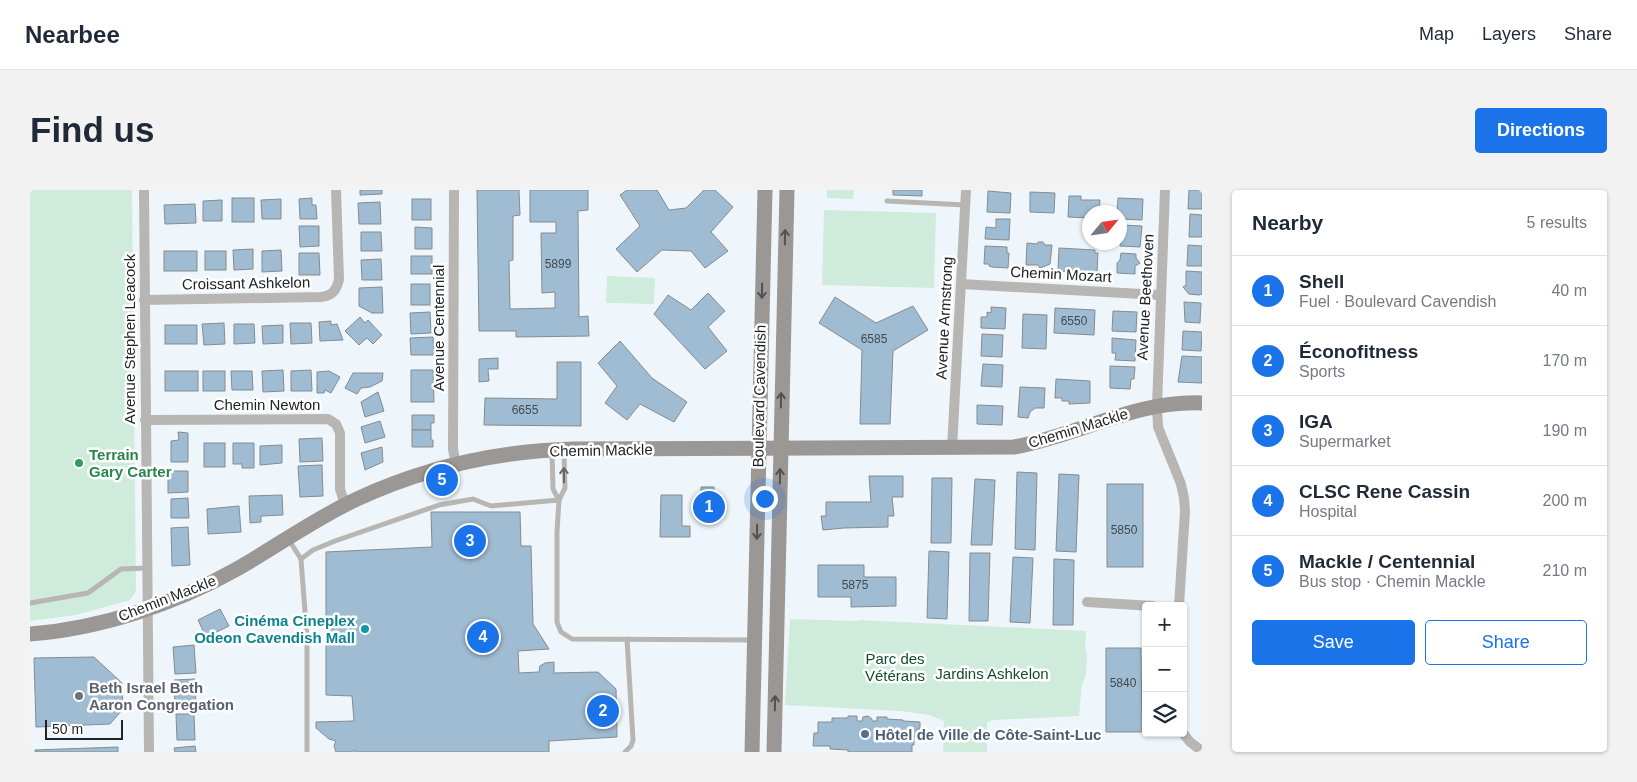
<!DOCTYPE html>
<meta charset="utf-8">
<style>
:root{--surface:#fff;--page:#f2f2f3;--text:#1f2937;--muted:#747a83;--line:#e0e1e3;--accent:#1a73e8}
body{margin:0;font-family:Helvetica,sans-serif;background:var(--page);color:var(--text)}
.controls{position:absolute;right:15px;bottom:15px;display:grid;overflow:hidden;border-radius:5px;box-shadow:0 1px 4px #0004}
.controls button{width:45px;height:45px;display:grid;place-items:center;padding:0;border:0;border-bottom:1px solid var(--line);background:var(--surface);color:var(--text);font:25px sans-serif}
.compass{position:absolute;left:1052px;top:15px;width:45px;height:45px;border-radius:50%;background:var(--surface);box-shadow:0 1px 4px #0004;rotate:61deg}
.scale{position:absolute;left:15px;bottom:12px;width:78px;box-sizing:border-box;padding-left:5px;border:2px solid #212426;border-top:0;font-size:14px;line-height:18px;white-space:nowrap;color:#212426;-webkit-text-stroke:4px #fff;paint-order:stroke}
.you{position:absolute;left:734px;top:308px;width:18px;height:18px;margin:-12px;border:4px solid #fff;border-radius:50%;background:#1a73e8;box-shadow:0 0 0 8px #1a73e833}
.badge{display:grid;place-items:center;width:32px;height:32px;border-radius:50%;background:var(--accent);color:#fff;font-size:16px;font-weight:700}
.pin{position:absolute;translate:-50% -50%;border:2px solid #fff;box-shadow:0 1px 5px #0006}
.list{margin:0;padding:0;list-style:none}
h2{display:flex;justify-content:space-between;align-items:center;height:65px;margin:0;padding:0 20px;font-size:21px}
h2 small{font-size:16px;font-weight:400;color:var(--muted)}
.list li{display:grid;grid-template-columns:32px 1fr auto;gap:15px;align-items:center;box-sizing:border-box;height:70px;padding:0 20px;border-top:1px solid var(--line)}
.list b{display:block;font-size:19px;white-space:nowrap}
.list p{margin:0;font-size:16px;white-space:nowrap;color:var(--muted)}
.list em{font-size:16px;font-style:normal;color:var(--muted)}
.actions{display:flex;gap:10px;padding:15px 20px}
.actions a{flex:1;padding:11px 0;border:1px solid var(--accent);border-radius:5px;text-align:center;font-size:18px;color:var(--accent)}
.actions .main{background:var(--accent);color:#fff}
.icon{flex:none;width:28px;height:28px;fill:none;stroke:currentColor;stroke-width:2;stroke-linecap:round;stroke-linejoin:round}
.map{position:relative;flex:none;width:1172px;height:562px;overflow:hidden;border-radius:5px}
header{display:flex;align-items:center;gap:30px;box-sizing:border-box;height:70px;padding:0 25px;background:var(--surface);border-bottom:1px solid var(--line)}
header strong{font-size:24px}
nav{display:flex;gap:28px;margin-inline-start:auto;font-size:18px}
.intro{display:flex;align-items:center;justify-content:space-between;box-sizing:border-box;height:120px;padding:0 30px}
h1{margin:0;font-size:35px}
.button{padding:12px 22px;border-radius:5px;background:var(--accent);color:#fff;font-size:18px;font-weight:700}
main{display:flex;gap:30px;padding:0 30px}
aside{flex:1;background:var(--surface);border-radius:5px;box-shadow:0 1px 4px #0004}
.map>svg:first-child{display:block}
</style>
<header>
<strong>Nearbee</strong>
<nav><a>Map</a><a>Layers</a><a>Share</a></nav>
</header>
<div class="intro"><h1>Find us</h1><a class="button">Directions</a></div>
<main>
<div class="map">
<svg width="1172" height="562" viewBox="0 0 1172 562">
<rect width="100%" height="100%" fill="#eff6fb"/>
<g fill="#cfebdb">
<path d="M0 0H102L106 401 100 410 46 425 0 431Z"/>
<path d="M797 0H824L823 9 797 8Z"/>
<path d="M794 20 906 23 904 98 792 95Z"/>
<path d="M577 86 625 88 624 114 576 113Z"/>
<path d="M760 429 826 431 830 430 1056 441 1055 458 1057 463 1056 484 1052 495 1049 526 962 530 957 533V562H913L914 531 899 525 870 521 755 515Z"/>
</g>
<g fill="#a0bcd2" stroke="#858b8f">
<path d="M330 0H352V4L330 5Z"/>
<path d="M447 0H489L490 25 483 26V70L479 71 480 119 525 118V102L512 103 511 43H526V32H500V0H558V20L548 21 549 127 558 126 559 146 486 147V141H449Z"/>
<path d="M597 0H627L639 20 656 18 674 0H685L703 17 681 42 698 61 675 78 661 61 632 60 607 82 586 59 610 36 590 5Z"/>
<path d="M863 0H892V6L863 5Z"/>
<path d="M1159 0H1172V19H1158Z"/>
<path d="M958 1 981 3 980 23 957 22Z"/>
<path d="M1000 2 1025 3 1024 23 1000 22Z"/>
<path d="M1039 6H1051V10H1070L1069 22H1060V28L1038 27Z"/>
<rect x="202" y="8" width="22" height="24"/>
<path d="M282 8V15H286L287 29H270L269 9Z"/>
<path d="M1088 8 1113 9 1112 30 1090 29V22H1087Z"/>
<path d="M251 9V29H232L231 10Z"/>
<rect x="382" y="9" width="19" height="21"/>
<path d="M192 10V31H173V11Z"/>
<path d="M350 12 351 34H329L328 13Z"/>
<path d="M165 14 166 33 135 34 134 15Z"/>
<path d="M1160 24 1172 25V47H1159Z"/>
<path d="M966 29H980L979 50 955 49 956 37 966 38Z"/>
<path d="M1092 35 1112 36 1110 57 1090 56Z"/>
<path d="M269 36H289V56L270 57Z"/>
<path d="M385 37 402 38V59H385Z"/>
<path d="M331 42H351L352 61H331Z"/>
<path d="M1008 52H1013L1015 55H1022L1020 74 1010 78 1008 75H996L997 53 1007 54Z"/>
<path d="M1158 55 1172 56V76H1157Z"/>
<path d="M955 56 977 57V63H979L978 78 962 77 959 76V74H954Z"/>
<path d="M1029 58 1065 60V63H1068L1067 83 1028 81Z"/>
<path d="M223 59V79L204 80 203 60Z"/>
<path d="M251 60 252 81 232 82V61Z"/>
<rect x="134" y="61" width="33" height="20"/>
<rect x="175" y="61" width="21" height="19"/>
<path d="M269 63H289L290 85H269Z"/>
<path d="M1091 63 1106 64V68L1110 73 1105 76V84L1087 83V73L1090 70Z"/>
<rect x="381" y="66" width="21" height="18"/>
<path d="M351 69 352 90H332L331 70Z"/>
<path d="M1156 81 1172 82V104L1169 105 1159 104 1153 97 1156 95Z"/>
<rect x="381" y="94" width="19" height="21"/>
<path d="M352 97 353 123H342L329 116V98Z"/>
<path d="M678 103 695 121 678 137 697 161 675 179 624 124 638 105 661 120Z"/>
<path d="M805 107 846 133 883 116 898 140 863 161 860 234H830L832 160 789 133Z"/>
<path d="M1154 112 1171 113 1170 133 1155 132Z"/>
<path d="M961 117 976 118 975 139 951 138V127H957V122L961 123Z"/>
<path d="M1025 118 1065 120 1064 145 1024 143Z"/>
<path d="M1083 121 1107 122 1106 142 1082 141Z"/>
<path d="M400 122 401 143 381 144 380 123Z"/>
<path d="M993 124 1017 125 1016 159 992 158Z"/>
<path d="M330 127 335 133 338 130 352 145 343 154 337 148 329 155 315 141Z"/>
<path d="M301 131V135L307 134 313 150 290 151 289 132Z"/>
<path d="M194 133 195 154 174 155 172 134Z"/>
<path d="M260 133H281L282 153 261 154Z"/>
<path d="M204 134H224L225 153 204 154Z"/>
<rect x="135" y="135" width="32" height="19"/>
<path d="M253 135V153L233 154 232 136Z"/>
<path d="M1153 141 1172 142 1171 161 1152 160Z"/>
<path d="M952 144 973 145 972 167 951 166Z"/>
<path d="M403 147 404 165H381L380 148Z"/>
<path d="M1082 148 1106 150 1105 171 1085 170 1086 163H1082Z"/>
<path d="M590 151 622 188 657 212 644 232 610 214 597 230 575 213 587 196 568 173Z"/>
<path d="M1152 166 1172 167V193L1148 192Z"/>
<path d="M468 168V179H458L459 191 449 192V169Z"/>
<path d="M527 172H551V236L454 235 455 208 527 209Z"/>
<path d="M953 174 973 175 972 197 951 196Z"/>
<path d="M1080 176 1105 177 1104 189H1101L1100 199 1080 198Z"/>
<path d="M253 180 254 201 233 202 232 181Z"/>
<path d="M281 180 282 201H261V181Z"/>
<path d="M381 180H403L404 212H381Z"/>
<rect x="135" y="181" width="33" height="20"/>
<rect x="173" y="181" width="22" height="20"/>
<path d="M201 181H222L223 200H202Z"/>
<path d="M299 181 310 187 301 203 295 200 294 203H287V182Z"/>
<path d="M323 183H353L352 191 340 197 331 198 327 204 315 198Z"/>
<path d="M1026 189 1060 191V213L1039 214V211H1032V208H1025Z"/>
<path d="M990 197 1015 198 1014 218H1005L1000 222 998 228 988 227Z"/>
<path d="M348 202 354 221 335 227 331 212Z"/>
<path d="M947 215 973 216 972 235 947 234Z"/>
<path d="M382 225H404V233H401V240H382Z"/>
<path d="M350 231 355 247 335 253 331 237Z"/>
<path d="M382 240H401V250H403V257H382Z"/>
<path d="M148 242 158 243V272H141V251L149 250Z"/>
<path d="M292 248 293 271 270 272 269 249Z"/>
<rect x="174" y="253" width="21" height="24"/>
<path d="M203 253H224V278H212V274H203Z"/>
<path d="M252 255V273L230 275V256Z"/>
<path d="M352 257 353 272 335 280 331 263Z"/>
<path d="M292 275 293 306 270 307 268 276Z"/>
<path d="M138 281H158V302L138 303Z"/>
<path d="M987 282 1007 283 1005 360 985 359Z"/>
<path d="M1029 284 1049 285 1046 362 1026 361Z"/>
<path d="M839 286H873V307H862L864 326H858V337L814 338 793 340 791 326H796V312H841Z"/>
<path d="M902 288H922L921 353H901Z"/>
<path d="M945 289 965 290 962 355H941Z"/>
<rect x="1077" y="294" width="36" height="83"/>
<path d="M671 297H684L683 333H671Z"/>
<path d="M252 305 253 325 231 326V332L220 333 219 306Z"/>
<path d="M631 305H652V336H660V347H630Z"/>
<path d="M158 308 159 328H141V309Z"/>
<path d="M209 316 211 342 178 344 177 319Z"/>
<path d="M401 322H490L491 356H501L503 434 519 459 488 461 489 483 509 482 510 476 515 473 524 472V483L568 482 586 499 587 547 519 551V562H325V560L322 562H306L304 556 306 551 299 549 286 538V532L324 531 322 506 296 505V362L402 357Z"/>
<path d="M158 337 160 375 142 376 141 338Z"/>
<path d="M899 361 919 362 917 429 897 428Z"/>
<path d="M940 363H960L958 431H939Z"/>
<path d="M983 367 1003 368 1000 433 980 432Z"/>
<path d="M1024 369 1044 370 1043 435H1023Z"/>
<path d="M788 375H834V387H866V416L821 417V407H788Z"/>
<path d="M190 419 199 436 176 447 168 430Z"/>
<path d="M164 455 166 483 145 484 143 457Z"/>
<path d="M1076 458H1111L1112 542H1076Z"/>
<path d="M64 467 92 493 93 519 80 534 6 537 4 468Z"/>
<path d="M165 489 166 516 145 517 144 490Z"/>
<path d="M146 524H164L165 550H147Z"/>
<path d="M818 526H827V531H832L833 527 838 526 842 529V531H847V527H857V529L873 530V531L890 532V539H887V546H884V555H882V562H818V560L800 559V556H783L784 543H788V532H802V528H818Z"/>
<path d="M165 556 166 562H145L144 558Z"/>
<path d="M88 557V562H5V560Z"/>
</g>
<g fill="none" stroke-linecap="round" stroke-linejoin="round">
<g stroke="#b8b6b3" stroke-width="5">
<path d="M857 11 935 15"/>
<path d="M522 262 523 299 529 310"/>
<path d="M534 262 535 298 529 310 527 342V432L531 442 542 449 724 450"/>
<path d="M259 350 271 369 277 448V562"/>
<path d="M271 369 283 360 305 351 409 315 443 309 461 316 529 310"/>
<path d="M0 413 58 403 91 379 117 378"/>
<path d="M595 562 601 556 603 550 597 449"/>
</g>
<g stroke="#b8b6b3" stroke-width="10">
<path d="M114 0 119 562"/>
<path d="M424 0 423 259 426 275"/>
<path d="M1135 0 1127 216 1128 237 1151 294 1154 308 1155 321 1149 416"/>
<path d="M931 94 1130 105"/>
<path d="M114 110 291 107C302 106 307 100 309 89L306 0"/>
<path d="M115 230 298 229 306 234 310 243V299L315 315"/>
<path d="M922 258 936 0"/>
<path d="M1057 412 1123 416"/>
<path d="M1153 543 1160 552 1172 561"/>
</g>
<g stroke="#9b9794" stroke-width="15">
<path d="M0 444C69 439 145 414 205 380 246 357 284 329 327 309 394 278 469 261 543 259L984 257C1048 246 1105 210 1172 213"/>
<path d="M722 562 735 0"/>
<path d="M744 562 757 0"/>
</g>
</g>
<defs><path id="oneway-shaft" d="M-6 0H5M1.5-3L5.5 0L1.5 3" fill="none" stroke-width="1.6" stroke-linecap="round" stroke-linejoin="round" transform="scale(1.25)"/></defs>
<g stroke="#525252">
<use href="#oneway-shaft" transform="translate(755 47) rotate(-89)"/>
<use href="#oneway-shaft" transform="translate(732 101) rotate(91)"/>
<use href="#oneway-shaft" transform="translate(751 210) rotate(-89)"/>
<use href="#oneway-shaft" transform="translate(750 286) rotate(-89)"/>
<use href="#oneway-shaft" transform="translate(727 342) rotate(91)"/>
<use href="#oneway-shaft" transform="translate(745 513) rotate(-89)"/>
</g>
<use stroke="#656665" href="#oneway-shaft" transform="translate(534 285) rotate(-91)"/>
<circle fill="#2e9e5b" stroke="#fff" stroke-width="2" cx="49" cy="273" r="5"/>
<circle fill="#0f9aa8" stroke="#fff" stroke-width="2" cx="335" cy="439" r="5"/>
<circle fill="#6b7280" stroke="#fff" stroke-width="2" cx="49" cy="506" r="5"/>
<circle fill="#5c6f8a" stroke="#fff" stroke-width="2" cx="835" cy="544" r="5"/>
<g text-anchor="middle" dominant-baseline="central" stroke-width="5" stroke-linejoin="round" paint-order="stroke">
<g font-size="12" fill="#414a51">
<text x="528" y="74">5899</text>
<text x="1044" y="131">6550</text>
<text x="844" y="149">6585</text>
<text x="495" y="220">6655</text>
<text x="1094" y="340">5850</text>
<text x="825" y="395">5875</text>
<text x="1093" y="493">5840</text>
</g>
<g font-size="15" fill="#212426" stroke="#fff">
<text transform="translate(1031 84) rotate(3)">Chemin Mozart</text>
<text transform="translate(216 93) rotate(-1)">Croissant Ashkelon</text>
<text transform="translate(1115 107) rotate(-87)">Avenue Beethoven</text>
<text transform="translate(914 128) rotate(-87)">Avenue Armstrong</text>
<text transform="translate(408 138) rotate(-90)">Avenue Centennial</text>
<text transform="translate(99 149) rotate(-90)">Avenue Stephen Leacock</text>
<text transform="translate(729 206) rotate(-89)">Boulevard Cavendish</text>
<text x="237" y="214">Chemin Newton</text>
<text transform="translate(1048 238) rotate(-17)">Chemin Mackle</text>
<text transform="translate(571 260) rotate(-1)">Chemin Mackle</text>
<text transform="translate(137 408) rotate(-21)">Chemin Mackle</text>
</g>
<g font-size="15" font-weight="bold" fill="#27864d" stroke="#fff" text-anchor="start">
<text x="59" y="264">Terrain<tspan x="59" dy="17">Gary Carter</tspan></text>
</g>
<g font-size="15" font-weight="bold" fill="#0d838f" stroke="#fff" text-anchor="end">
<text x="325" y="430">Cinéma Cineplex<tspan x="325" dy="17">Odeon Cavendish Mall</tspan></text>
</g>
<g font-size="15" fill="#114b31" stroke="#fff">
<text x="865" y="468">Parc des<tspan x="865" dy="17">Vétérans</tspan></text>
<text x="962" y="483">Jardins Ashkelon</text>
</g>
<g font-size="15" font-weight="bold" fill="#5b616d" stroke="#fff" text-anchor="start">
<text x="59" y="497">Beth Israel Beth<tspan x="59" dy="17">Aaron Congregation</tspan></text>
</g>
<g font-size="15" font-weight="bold" fill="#4e5e75" stroke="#fff" text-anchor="start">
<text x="845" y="544">Hôtel de Ville de Côte-Saint-Luc</text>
</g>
</g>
</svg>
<div class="controls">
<button>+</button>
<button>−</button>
<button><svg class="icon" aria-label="layers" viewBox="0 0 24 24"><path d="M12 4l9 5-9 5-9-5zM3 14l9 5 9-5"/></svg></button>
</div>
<svg class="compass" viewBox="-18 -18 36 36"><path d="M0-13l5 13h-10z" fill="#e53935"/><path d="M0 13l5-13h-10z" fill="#747a83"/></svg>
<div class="scale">50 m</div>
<div class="you"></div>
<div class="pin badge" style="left:679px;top:317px">1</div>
<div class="pin badge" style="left:573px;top:521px">2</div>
<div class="pin badge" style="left:440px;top:351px">3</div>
<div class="pin badge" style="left:453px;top:447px">4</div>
<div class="pin badge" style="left:412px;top:290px">5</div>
</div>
<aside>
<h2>Nearby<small>5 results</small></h2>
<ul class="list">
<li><span class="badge">1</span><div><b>Shell</b><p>Fuel · Boulevard Cavendish</p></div><em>40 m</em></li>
<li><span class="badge">2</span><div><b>Éconofitness</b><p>Sports</p></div><em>170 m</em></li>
<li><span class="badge">3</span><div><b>IGA</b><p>Supermarket</p></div><em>190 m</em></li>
<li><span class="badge">4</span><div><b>CLSC Rene Cassin</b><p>Hospital</p></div><em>200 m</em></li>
<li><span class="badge">5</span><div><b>Mackle / Centennial</b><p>Bus stop · Chemin Mackle</p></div><em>210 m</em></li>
</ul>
<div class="actions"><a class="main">Save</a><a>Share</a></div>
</aside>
</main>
